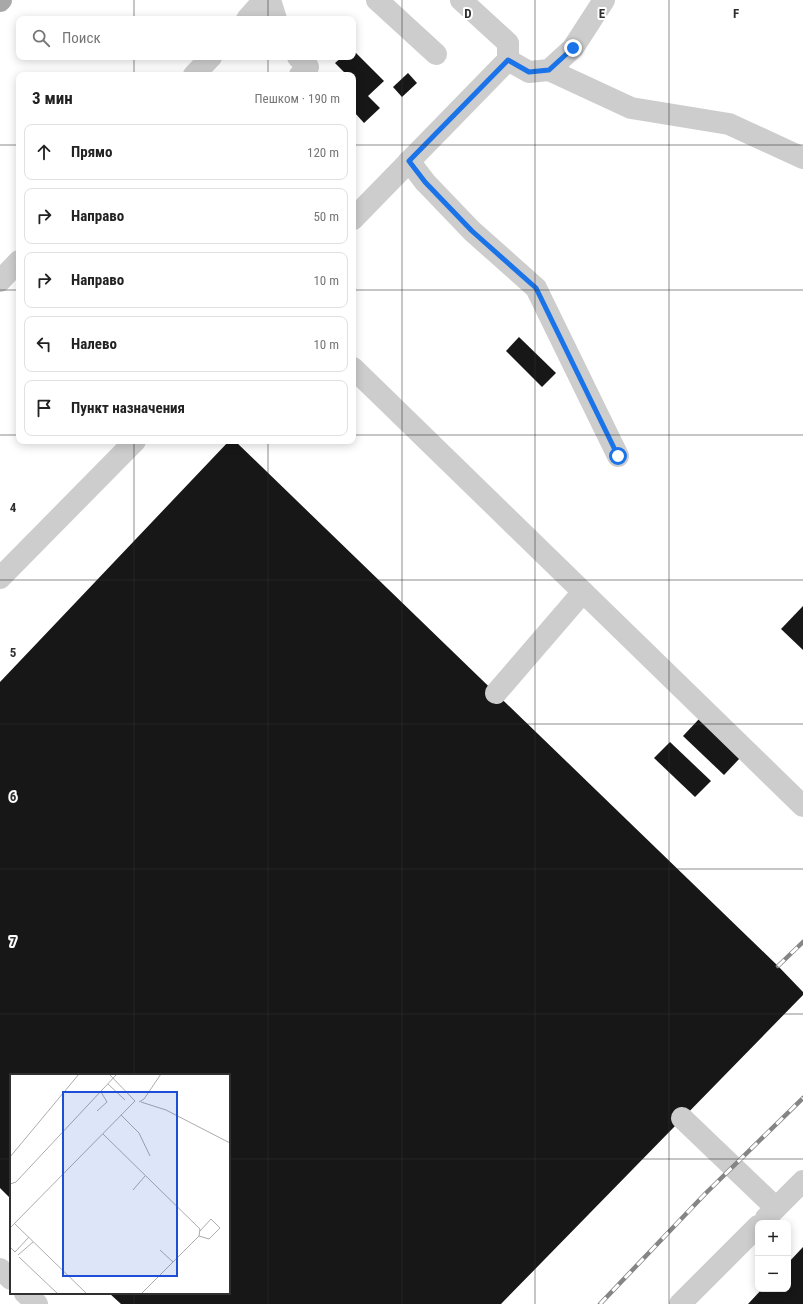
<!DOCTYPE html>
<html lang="ru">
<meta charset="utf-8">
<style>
:root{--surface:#fff;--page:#f2f2f2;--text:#222;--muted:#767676;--line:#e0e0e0}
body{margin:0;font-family:"Roboto Condensed",sans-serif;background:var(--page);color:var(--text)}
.controls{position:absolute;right:12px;bottom:12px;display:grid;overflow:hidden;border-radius:8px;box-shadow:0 2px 10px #0003}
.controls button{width:36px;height:36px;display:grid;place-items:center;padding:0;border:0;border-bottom:1px solid var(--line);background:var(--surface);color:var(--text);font:20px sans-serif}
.stop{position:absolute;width:12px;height:12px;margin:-9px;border:3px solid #1a73e8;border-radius:50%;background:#fff}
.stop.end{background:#1a73e8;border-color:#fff;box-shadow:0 1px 4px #0008}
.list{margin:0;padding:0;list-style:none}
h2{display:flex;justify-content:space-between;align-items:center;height:52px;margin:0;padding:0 16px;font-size:17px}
h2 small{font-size:13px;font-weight:400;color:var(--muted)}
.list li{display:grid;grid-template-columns:26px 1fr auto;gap:12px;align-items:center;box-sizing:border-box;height:56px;margin:0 8px 8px;padding:0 8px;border:1px solid var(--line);border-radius:8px}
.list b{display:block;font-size:15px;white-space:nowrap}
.list em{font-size:13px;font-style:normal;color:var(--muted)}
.icon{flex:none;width:22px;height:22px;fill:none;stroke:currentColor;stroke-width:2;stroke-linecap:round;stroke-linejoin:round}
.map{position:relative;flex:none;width:803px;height:1304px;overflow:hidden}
.search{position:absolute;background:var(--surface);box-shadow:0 2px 10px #0003;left:16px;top:16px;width:340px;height:44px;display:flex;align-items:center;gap:10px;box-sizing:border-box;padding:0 14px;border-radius:8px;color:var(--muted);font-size:15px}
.panel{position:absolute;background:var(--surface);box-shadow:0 2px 10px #0003;left:16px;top:72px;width:340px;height:372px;border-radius:8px}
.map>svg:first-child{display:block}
</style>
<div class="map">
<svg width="803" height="1304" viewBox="0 0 803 1304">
<rect width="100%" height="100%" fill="#fff"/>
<g fill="#171717">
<path d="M353 50 384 81 368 96 380 108 364 123 355 113 353 115V75H345L346 74 335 63 342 57H353Z"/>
<path d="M408 73 417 83 402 97 393 87Z"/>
<path d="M519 337 556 373 542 387 506 351Z"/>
<path d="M229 441H235L778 966 803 992V995L501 1304H121L109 1293H229V1075H11V1199L0 1188V682Z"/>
<path d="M803 606V650L781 629Z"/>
<path d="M699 719 740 758 724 775 683 736Z"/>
<path d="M670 742 711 781 695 797 654 758Z"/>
<path d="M803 1247V1304H748L762 1289H788V1263Z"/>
</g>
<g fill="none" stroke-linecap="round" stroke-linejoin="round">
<g stroke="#cdcdcd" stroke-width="22">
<path d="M270 0 276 19"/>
<path d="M377 0 436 54"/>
<path d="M247 19 264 0"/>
<path d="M298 57 308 67 300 75"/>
<path d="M508 60 529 72 549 70 573 48 604 0"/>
<path d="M549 70 631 108 729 124 803 158"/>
<path d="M194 75 211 57"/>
<path d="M409 161 425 182 472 231 536 288 618 456"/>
<path d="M353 219 508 60V43L461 0"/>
<path d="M0 281 19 261"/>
<path d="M353 368 803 806"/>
<path d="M0 578 135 441"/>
<path d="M496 693 583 592"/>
<path d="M682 1118 776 1208"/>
<path d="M766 1218 803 1181"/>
<path d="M0 1269 11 1279"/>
<path d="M25 1293 37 1304"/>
<path d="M680 1304 758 1226"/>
</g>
<path stroke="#a8a8a8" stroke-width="22" d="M0 1 1 0"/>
<g stroke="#858585" stroke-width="4.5">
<g id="rail">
<path d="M778 966 803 942"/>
<path d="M600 1304 705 1194 803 1098"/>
</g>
</g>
<use href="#rail" stroke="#fff" stroke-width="3" stroke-dasharray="9" stroke-linecap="butt"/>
</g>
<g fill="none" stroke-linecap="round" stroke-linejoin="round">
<path stroke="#1a73e8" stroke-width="5" d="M573 48 549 70 529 72 508 60 409 161 425 182 472 231 536 288 618 456"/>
</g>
<path fill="none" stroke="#303030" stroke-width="1" stroke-opacity="0.55" d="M134 0V19M268 0V19M402 0V1304M535 0V1304M669 0V1304M134 57V75M268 57V75M0 145H19M353 145H803M0 290H19M353 290H803M0 435H19M353 435H803M134 441V1075M268 441V1304M0 580H803M0 724H803M0 869H803M0 1014H803M0 1159H11M229 1159H803M134 1293V1304"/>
<g transform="translate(10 1074)">
<rect width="220" height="220" fill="#fff"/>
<path fill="none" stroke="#acacac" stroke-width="1" d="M98 10 115 26M129 28 134 25 151 0M131 28 156 36 220 69M87 37 97 28 91 18M111 41 129 59 140 82M93 60 190 155 189 162 131 220M0 83 69 0M0 110 6 108 107 0M123 116 135 102M4 149 77 220M0 154 125 27 99 0M189 162 199 165 210 154 201 145 190 157M0 173 5 178 19 163M150 176 163 188M8 181 23 168M9 183 48 220"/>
<path fill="#1d4ed8" fill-opacity="0.15" stroke="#1d4ed8" stroke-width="2" d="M53 18H167V202H53Z"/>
<rect width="220" height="220" fill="none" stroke="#303030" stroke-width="2"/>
</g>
<g font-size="13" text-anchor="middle" font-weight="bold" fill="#303030" stroke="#fff" stroke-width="4" stroke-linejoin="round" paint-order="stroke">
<text x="468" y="18">D</text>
<text x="602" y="18">E</text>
<text x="736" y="18">F</text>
<text x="13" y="512">4</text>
<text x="13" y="657">5</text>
<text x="13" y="801">6</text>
<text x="13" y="946">7</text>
</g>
</svg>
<div class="controls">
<button>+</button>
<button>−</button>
</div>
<div class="stop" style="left:618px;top:456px"></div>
<div class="stop end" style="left:573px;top:48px"></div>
<div class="search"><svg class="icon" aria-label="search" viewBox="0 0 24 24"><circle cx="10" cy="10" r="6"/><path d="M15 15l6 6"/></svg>Поиск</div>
<section class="panel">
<h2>3 мин<small>Пешком · 190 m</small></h2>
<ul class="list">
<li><svg class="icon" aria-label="ahead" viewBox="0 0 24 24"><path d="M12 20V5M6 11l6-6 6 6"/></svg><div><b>Прямо</b></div><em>120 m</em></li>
<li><svg class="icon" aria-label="right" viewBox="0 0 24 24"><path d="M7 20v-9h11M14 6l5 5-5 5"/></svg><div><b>Направо</b></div><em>50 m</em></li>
<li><svg class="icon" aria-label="right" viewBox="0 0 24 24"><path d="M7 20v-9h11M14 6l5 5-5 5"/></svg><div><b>Направо</b></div><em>10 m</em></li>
<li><svg class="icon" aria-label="left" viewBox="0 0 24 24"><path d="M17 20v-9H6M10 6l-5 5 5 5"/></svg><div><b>Налево</b></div><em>10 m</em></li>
<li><svg class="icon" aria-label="arrive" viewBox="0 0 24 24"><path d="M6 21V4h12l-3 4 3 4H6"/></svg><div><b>Пункт назначения</b></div></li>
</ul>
</section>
</div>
